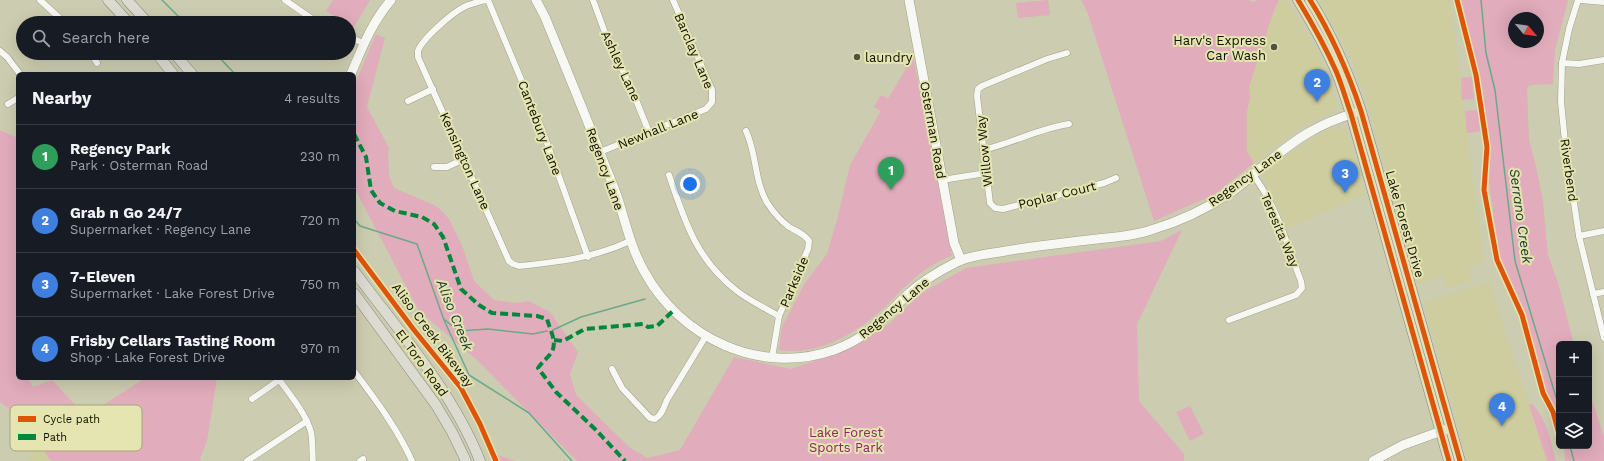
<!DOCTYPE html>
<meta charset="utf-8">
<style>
:root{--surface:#171b24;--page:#242831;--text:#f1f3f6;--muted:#9ea1a6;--line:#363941;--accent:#a9aba3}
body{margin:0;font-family:"Work Sans",sans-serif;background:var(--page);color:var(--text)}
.controls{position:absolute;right:12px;bottom:12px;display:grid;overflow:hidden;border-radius:6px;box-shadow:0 4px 16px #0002}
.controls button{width:36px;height:36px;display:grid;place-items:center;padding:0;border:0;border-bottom:1px solid var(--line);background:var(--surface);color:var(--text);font:20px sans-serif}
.compass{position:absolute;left:1508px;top:12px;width:36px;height:36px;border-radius:50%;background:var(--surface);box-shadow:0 4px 16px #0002;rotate:119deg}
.you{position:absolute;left:690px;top:184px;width:14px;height:14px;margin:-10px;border:3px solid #fff;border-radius:50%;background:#1a73e8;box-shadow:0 0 0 6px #1a73e833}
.badge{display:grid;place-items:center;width:26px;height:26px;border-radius:50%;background:var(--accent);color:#fff;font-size:13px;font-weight:700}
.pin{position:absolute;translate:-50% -33px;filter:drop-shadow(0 1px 2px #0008)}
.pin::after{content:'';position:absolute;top:21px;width:14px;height:12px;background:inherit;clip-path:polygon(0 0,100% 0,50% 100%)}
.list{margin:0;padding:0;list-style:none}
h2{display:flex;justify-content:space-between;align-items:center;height:52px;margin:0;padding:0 16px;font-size:17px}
h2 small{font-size:13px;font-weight:400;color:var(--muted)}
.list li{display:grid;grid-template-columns:26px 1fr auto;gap:12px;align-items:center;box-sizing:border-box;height:64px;padding:0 16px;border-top:1px solid var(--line)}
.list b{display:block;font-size:15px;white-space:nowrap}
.list p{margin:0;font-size:13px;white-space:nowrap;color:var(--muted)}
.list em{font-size:13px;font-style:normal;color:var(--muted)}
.icon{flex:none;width:22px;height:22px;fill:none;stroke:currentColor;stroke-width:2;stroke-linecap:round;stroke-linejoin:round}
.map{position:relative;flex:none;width:1604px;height:461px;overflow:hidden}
.search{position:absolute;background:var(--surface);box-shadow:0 4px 16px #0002;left:16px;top:16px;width:340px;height:44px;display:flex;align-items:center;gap:10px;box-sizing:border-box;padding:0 14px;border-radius:22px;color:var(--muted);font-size:15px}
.panel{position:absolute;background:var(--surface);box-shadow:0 4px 16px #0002;left:16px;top:72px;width:340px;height:308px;border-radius:6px}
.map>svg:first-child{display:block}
</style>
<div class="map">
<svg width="1604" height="461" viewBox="0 0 1604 461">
<rect width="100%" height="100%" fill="#ccccb0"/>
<g fill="#cdcd9f">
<path d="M1279 0H1287L1316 49 1338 103 1334 112 1317 118 1298 129 1254 163 1247 152V112L1250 97 1249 87 1272 16Z"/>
<path d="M1320 0H1450L1484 262 1469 267 1473 281 1447 288 1443 276 1418 284 1366 97 1350 54Z"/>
<path d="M1338 127 1347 131 1365 194 1288 228 1265 180 1264 175 1292 151 1307 141 1333 128Z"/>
<path d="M1489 282 1529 405 1547 461H1468L1424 302Z"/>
<path d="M39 443 51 461H27Z"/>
</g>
<g fill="#e1acbb" fill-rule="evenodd">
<path d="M333 0H370L354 27 349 25V23H346L326 11Z"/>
<path d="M1048 0 1050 15 1018 18 1016 3Z"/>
<path d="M1081 0H1248L1254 2 1257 0H1279L1272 16 1249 87 1250 97 1247 112V152L1254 163 1215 194 1154 221 1087 11Z"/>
<path d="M1458 0H1568L1555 50 1553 84 1532 85 1527 87 1529 140 1535 162 1543 201 1548 255 1558 283 1574 344H1559V426L1536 360 1524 315 1499 257 1489 181 1490 156 1482 95ZM1514 18H1538V42H1514Z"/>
<path d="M376 34 385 38 367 107 390 150 388 151 389 176 394 188 436 206 443 212 449 219 463 248 474 281 494 300 516 303 528 301 550 312 578 352 570 374 576 395 630 448 648 458 680 450 734 357 791 369 834 354 860 343 890 323 920 294 966 268 1161 241 1182 230 1137 324 1139 401 1184 454V461H577L477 360 419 311 354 187V86Z"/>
<path d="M913 57 952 256C924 265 905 287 885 307 857 333 819 356 779 350L782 327 805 283 827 254 838 216 850 165 881 111 874 107 881 95 888 99Z"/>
<path d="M1472 77 1474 99 1462 100 1461 78Z"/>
<path d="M1479 110 1481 131 1467 133 1465 111Z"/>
<path d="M0 130 18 138V378H28L33 387 52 380 80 410 100 407 145 378H217L207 441 200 458 201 461H51L39 443 15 413 0 402Z"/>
<path d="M1589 391 1604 437V461H1565L1564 446H1589Z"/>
<path d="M1532 404C1547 420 1551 441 1556 461H1547L1529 405Z"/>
<path d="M1190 406 1204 434 1190 441 1176 412Z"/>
<path d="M489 452 515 461H492Z"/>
</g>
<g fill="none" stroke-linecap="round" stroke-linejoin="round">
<g stroke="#69aa8c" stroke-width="1.5">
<path d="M162 0 185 23"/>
<path d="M1481 0 1486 53 1495 90 1515 261 1559 407"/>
<path d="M215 53 235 74"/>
<path d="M354 219 360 226 417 244 444 320 469 375 529 413 572 461"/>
<path d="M445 320 459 331 488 329 533 334 547 331"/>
<path d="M553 330 581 317 645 299"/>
<path d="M1570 446 1574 461"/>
</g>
<g stroke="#a2a28c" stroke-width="7">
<g id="street">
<path d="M40 0 65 23"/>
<path d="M285 0 318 23"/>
<path d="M485 0C478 2 470 4 464 7 452 13 422 39 418 51 418 53 418 55 418 57L509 261 513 264 519 266C558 262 594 258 630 241"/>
<path d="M488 0 543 132 588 257"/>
<path d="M593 0 607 38 632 90 649 132"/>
<path d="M1578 0 1569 29 1562 63 1561 102 1565 142 1579 236 1604 338"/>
<path d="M1581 0 1604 2"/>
<path d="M349 37 363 43"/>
<path d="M0 51 7 57 20 74"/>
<path d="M91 53 97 63"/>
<path d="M1067 53 1047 59 982 86 978 89 977 96 990 203 995 208 1003 209 1104 183 1116 178"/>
<path d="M1562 63 1579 64 1604 60"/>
<path d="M408 101 433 89"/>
<path d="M8 104 18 98"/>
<path d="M746 131C757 154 754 182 768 204 774 213 781 221 789 227 796 231 805 234 809 241L808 249 779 316 772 358"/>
<path d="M983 150C1013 143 1040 128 1069 124"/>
<path d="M600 152 706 109 712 102V90L673 0"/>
<path d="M434 167H447L464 159"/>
<path d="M669 175C685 222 696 259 737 291 750 301 765 308 779 316"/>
<path d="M942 180 986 173"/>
<path d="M1579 236 1604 231"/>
<path d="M1593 294 1604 292"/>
<path d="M1229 320 1296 295 1302 288 1301 281C1287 245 1277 206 1253 175"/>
<path d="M612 369 622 388 650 418 655 419C662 415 664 407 667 400L706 336"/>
<path d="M354 371C375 399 397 428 412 461"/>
<path d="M278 378C290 395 305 412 311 432 313 442 312 452 313 461"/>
<path d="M252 399 279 380"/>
<path d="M247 461 307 421"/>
<path d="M360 461 363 459"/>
</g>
</g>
<g stroke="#a2a28c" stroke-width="10">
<g id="secondary">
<path d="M536 0 545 17C565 66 585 114 604 163 609 175 614 187 618 199 626 224 631 248 644 271 680 338 760 376 834 350 869 337 882 319 907 295 922 281 939 271 957 262 969 256 986 254 1000 252 1032 246 1065 243 1097 239 1115 237 1134 236 1151 230 1178 222 1206 209 1230 193 1256 174 1279 150 1308 133 1323 124 1341 117 1358 112"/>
<path d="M909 0 951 226 954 243 961 260"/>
<path d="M351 74C362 48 372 22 391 0"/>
<path d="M1373 461 1403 445 1447 429"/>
</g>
</g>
<g stroke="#888870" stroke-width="11">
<g id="primary">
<path d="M108 0 129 23"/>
<path d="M127 0 148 23"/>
<path d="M1298 0C1312 23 1325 46 1336 71 1342 85 1346 100 1351 114L1449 461"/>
<path d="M1310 0C1332 35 1348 72 1361 111L1460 461"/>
<path d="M156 53 173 74"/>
<path d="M174 53 192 74"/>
<path d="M354 271C398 330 453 392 480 461"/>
<path d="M354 293 436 405 452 432 466 461"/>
</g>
</g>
<use href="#street" stroke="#f7f7f3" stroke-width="6"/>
<use href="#secondary" stroke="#f7f7f3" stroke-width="9"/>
<use href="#primary" stroke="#dbdbd2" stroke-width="10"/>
<g stroke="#00873e" stroke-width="4" stroke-dasharray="8 4" stroke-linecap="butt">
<path d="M354 134 366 157 371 190 380 203 395 211 422 217 434 224 443 237 461 289 479 305 492 313 537 316 547 319C550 330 558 343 551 353 547 359 542 362 538 368L556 392 596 430 625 461"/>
<path d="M554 340 563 341 585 329 643 324 648 327 657 326 674 310"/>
</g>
<g stroke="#e4e5b0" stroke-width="8">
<g id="cycleway">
<path d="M1298 0C1312 23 1325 46 1336 71 1342 85 1346 100 1351 114L1449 461"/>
<path d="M1310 0C1332 35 1348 72 1361 111L1460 461"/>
<path d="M1457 0 1476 75 1487 147 1484 190 1497 260 1522 315 1543 393 1553 412 1559 434"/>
<path d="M354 250 414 330 461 388 480 424 496 461"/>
</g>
</g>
<use href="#cycleway" stroke="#dd550b" stroke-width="5"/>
</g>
<g fill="#52523e" stroke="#e4e5b0" stroke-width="1.5">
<circle cx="1274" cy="47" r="4"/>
<circle cx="857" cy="57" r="4"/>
</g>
<g text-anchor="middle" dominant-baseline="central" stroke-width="4" stroke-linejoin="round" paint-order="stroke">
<g font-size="13" fill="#101001" stroke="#e4e5b0" text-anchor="end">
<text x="1266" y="40">Harv's Express<tspan x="1266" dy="15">Car Wash</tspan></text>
<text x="865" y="57" text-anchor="start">laundry</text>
</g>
<g font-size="13" fill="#101001" stroke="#e4e5b0">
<text transform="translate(694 51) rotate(67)">Barclay Lane</text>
<text transform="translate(621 66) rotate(65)">Ashley Lane</text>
<text transform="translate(540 128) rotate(69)">Cantebury Lane</text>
<text transform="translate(658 129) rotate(-22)">Newhall Lane</text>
<text transform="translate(933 130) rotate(80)">Osterman Road</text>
<text transform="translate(984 151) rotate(-96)">Willow Way</text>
<text transform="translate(465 161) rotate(66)">Kensington Lane</text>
<text transform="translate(605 169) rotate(70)">Regency Lane</text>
<text transform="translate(1569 170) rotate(82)">Riverbend</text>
<text transform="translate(1245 178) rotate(-36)">Regency Lane</text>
<text transform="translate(1057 195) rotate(-14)">Poplar Court</text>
<text transform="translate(1405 224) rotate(74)">Lake Forest Drive</text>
<text transform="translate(1280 230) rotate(67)">Teresita Way</text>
<text transform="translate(794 282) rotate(-67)">Parkside</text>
<text transform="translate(894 308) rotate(-40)">Regency Lane</text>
<text transform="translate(433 335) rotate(53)">Aliso Creek Bikeway</text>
<text transform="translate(422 363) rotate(54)">El Toro Road</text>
</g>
<g font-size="13" fill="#912465" stroke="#e4e5b0">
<text x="846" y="432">Lake Forest<tspan x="846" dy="15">Sports Park</tspan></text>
</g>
<g font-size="14" font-style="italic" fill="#1d392f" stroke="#e4e5b0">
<text transform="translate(1521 216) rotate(82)">Serrano Creek</text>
<text transform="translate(455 315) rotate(68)">Aliso Creek</text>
</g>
</g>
<rect x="10" y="405" width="132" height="46" rx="6" fill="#e4e5b0" stroke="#a4a57b" stroke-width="1"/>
<rect x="18" y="416" width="18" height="6" fill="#dd550b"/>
<rect x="18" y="434" width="18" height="6" fill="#00873e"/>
<g font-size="11" fill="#101001">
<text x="43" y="423">Cycle path</text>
<text x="43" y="441">Path</text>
</g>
</svg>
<div class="controls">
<button>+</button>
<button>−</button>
<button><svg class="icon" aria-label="layers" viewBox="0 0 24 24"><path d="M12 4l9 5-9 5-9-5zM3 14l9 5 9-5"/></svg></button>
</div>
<svg class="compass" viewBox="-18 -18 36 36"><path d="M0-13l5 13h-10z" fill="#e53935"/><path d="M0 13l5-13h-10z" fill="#9ea1a6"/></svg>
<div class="you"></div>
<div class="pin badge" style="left:891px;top:190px;background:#2e9e5b">1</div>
<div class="pin badge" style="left:1317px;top:102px;background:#3f7fe0">2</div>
<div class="pin badge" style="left:1345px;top:193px;background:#3f7fe0">3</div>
<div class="pin badge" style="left:1502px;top:426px;background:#3f7fe0">4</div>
<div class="search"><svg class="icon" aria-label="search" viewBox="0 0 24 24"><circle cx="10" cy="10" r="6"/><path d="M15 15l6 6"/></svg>Search here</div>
<section class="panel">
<h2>Nearby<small>4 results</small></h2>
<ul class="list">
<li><span class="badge" style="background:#2e9e5b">1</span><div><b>Regency Park</b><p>Park · Osterman Road</p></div><em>230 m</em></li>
<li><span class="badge" style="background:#3f7fe0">2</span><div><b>Grab n Go 24/7</b><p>Supermarket · Regency Lane</p></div><em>720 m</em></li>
<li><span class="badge" style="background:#3f7fe0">3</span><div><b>7-Eleven</b><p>Supermarket · Lake Forest Drive</p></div><em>750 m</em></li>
<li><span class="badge" style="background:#3f7fe0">4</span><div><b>Frisby Cellars Tasting Room</b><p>Shop · Lake Forest Drive</p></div><em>970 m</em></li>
</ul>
</section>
</div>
